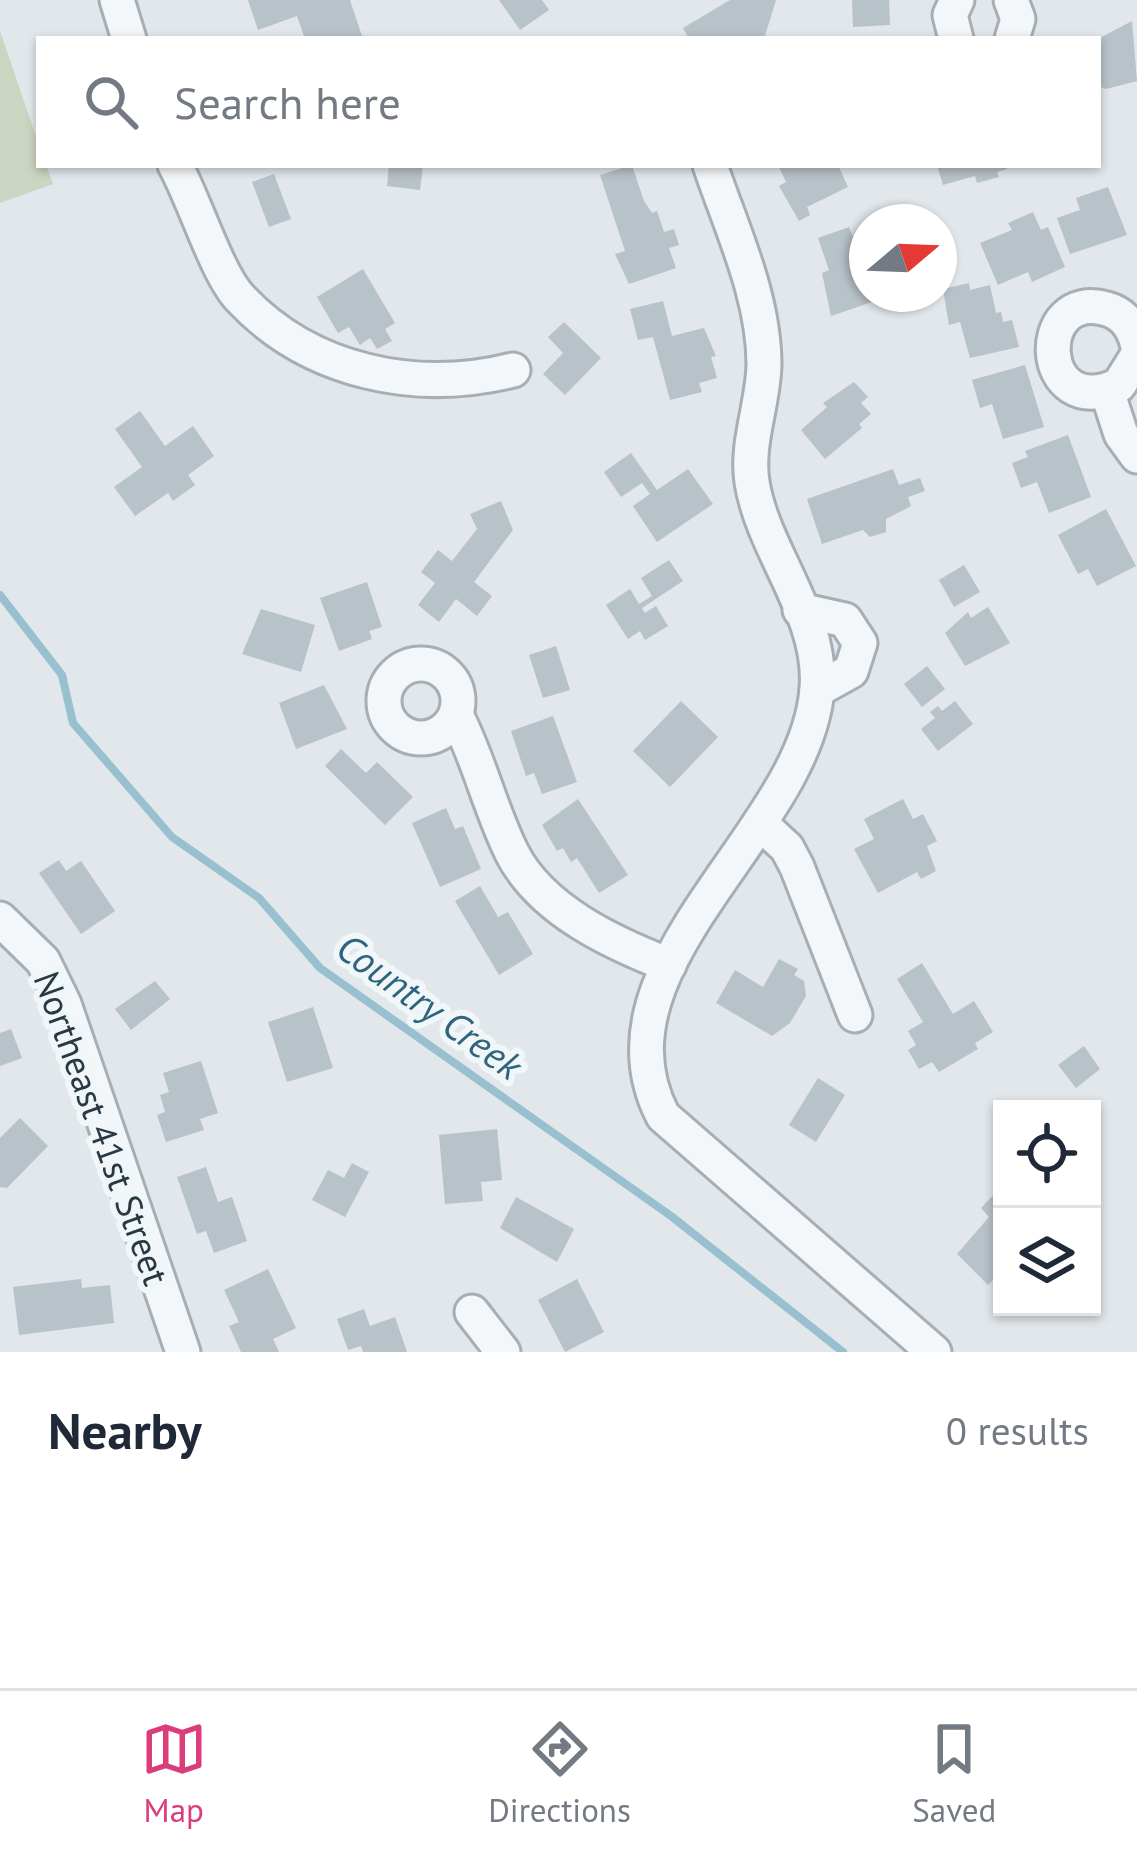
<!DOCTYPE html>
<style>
:root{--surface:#fff;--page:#f2f2f3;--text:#1f2937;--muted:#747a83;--line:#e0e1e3;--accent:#da3c7c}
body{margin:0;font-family:"PT Sans",sans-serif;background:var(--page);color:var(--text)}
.controls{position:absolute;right:36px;bottom:36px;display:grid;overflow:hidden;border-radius:0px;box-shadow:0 3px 9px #0004}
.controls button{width:108px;height:108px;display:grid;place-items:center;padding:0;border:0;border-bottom:3px solid var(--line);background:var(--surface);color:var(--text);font:60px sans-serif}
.compass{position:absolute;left:849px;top:204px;width:108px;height:108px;border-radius:50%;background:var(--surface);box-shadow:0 3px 9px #0004;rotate:71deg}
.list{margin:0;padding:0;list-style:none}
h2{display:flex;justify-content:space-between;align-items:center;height:156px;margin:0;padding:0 48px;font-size:51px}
h2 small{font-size:39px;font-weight:400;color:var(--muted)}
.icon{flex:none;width:66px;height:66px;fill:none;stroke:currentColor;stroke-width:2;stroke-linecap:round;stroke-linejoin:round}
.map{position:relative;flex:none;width:1137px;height:1352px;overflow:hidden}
.search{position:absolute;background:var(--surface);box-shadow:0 3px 9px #0004;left:36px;right:36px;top:36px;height:132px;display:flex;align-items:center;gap:30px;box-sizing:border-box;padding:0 42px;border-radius:0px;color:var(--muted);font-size:45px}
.sheet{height:336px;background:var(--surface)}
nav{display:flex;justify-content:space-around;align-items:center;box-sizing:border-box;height:168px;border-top:3px solid var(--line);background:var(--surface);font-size:33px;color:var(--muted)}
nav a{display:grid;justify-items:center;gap:6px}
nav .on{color:var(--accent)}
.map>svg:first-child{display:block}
</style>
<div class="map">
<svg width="1137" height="1352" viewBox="0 0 1137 1352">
<rect width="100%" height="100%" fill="#e1e7eb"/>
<path fill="#ccd5c1" d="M0 31 39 145V165H46L53 184 0 203Z"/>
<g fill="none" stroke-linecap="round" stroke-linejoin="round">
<path stroke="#99c0ce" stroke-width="8" d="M0 595 62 675 73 723 172 837 259 898 320 968 671 1216 843 1352"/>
</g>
<g fill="#b8c2c9">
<path d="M248 0H350L363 39H305L297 16 258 30Z"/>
<path d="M499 0H542L549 10 520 30Z"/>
<path d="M730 0H776L764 39H689L683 28Z"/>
<path d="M852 0H889L890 25 853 27Z"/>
<path d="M1132 21 1137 81 1106 89 1098 86V39Z"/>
<path d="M389 165H423L420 190 387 186Z"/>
<path d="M632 165 644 201 652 213 657 211 664 232 674 229 679 245 669 248 676 268 629 284 615 254 625 251 600 175Z"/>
<path d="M778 165H838L848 187 807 207 810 215 799 221 779 186 786 182Z"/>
<path d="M937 165H1006L1007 169 997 172 999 177 977 183 975 176 943 185Z"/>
<path d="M274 174 291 219 269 227 252 182Z"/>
<path d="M1108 187 1127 235 1070 254 1057 218 1080 210 1076 198Z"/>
<path d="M1033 212 1041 230 1048 227 1065 267 1032 282 1028 272 998 285 980 243 1012 230 1008 223Z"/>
<path d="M849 227 862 261 867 260 872 302 831 316 822 273 829 270 818 238Z"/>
<path d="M363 269 395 323 385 329 392 341 377 349 370 338 360 345 349 327 338 333 317 297Z"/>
<path d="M969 283 970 290 990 285 996 313 1001 312 1003 322 1012 320 1019 347 970 358 960 322 949 325 943 289Z"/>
<path d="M663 301 672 336 704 328 716 356 711 357 717 378 699 383 702 392 670 400 653 337 638 340 630 309Z"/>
<path d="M564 322 601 358 565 395 543 374 563 353 548 337Z"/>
<path d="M1025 365 1044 427 1003 439 992 404 980 408 972 380Z"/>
<path d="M854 382 868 397 861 403 871 414 859 424 862 428 825 459 801 430 827 407 823 403Z"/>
<path d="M140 411 165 446 193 426 214 456 188 475 195 485 173 501 168 493 135 516 114 487 142 467 115 429Z"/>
<path d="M1068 435 1091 497 1049 513 1037 482 1021 488 1012 463 1028 457 1025 451Z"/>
<path d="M631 453 657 490 688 469 713 504 657 542 633 506 650 494 642 483 621 497 604 472Z"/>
<path d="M893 469 899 485 920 478 925 491 908 497 911 506 886 519V532L870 537 863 530 822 544 807 499Z"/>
<path d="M501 501 513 530 474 582 492 596 477 616 456 599 439 622 418 605 435 583 421 572 438 550 452 561 477 529 470 514Z"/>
<path d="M1106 509 1136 566 1097 586 1088 569 1078 574 1058 535Z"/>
<path d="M669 560 683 581 642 608 645 613 656 606 668 626 645 640 640 631 628 639 606 605 630 589 639 604 652 596 641 578Z"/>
<path d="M964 565 980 592 954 607 939 580Z"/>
<path d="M367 582 382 627 369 631 372 639 339 651 320 598Z"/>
<path d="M988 607 1010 643 965 666 945 633 968 612 971 618Z"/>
<path d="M261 609 315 625 301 672 242 654Z"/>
<path d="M556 646 570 690 543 698 529 655Z"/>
<path d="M927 666 945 689 922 707 904 684Z"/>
<path d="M324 685 347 729 296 749 279 703Z"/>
<path d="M681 701 718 737 670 787 633 751Z"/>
<path d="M955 701 973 724 938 751 921 729 935 718 930 712 938 706 942 711Z"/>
<path d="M553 716 577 782 542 794 534 773 526 776 511 731Z"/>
<path d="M341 749 366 773 377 762 413 797 385 825 325 766Z"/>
<path d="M578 799 628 875 599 893 577 858 571 862 563 848 557 851 542 825Z"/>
<path d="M903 799 913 819 923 814 937 841 927 846 936 871 921 879 917 872 878 893 854 849 874 839 864 819Z"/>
<path d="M446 808 455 829 463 826 481 869 440 887 412 823Z"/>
<path d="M59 860 66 871 81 861 115 911 81 934 39 873Z"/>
<path d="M480 886 498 917 508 912 533 954 499 975 455 901Z"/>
<path d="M779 959 798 969 794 975 804 981 806 996 790 1023 772 1036 716 1003 735 970 763 987Z"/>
<path d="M922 963 953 1014 974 1001 993 1032 975 1043 978 1049 939 1072 932 1062 919 1069 908 1050 916 1045 908 1031 923 1022 897 979Z"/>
<path d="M155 981 170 999 131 1030 115 1009Z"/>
<path d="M313 1007 333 1068 287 1082 268 1022Z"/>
<path d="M11 1029 22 1058 0 1066V1033Z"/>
<path d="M1084 1046 1100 1069 1076 1088 1058 1065Z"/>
<path d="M201 1061 218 1113 200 1119 204 1130 166 1142 157 1115 165 1112 160 1095 169 1092 163 1073Z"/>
<path d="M818 1078 845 1095 816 1142 789 1125Z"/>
<path d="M20 1118 48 1146 7 1188 0 1187V1138Z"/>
<path d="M497 1129 502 1180 481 1182 483 1201 445 1204 439 1135Z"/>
<path d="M352 1163 369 1172 345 1217 312 1200 328 1170 344 1178Z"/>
<path d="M206 1167 218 1202 232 1197 247 1241 214 1253 206 1231 197 1234 177 1177Z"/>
<path d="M1002 1186V1271L988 1285 957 1254 989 1217 981 1208Z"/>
<path d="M516 1197 574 1229 557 1262 500 1228Z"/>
<path d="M268 1269 296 1328 273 1339 279 1352H241L229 1326 239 1322 224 1290Z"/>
<path d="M81 1279 82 1288 110 1285 114 1323 19 1335 13 1287Z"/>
<path d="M577 1279 604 1332 565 1352 538 1300Z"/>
<path d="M364 1309 370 1326 395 1317 407 1352H363L361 1346 348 1350 337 1319Z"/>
</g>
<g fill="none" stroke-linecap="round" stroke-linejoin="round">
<g stroke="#a6afb6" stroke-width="39">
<g id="minor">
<path d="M117 0 129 39"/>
<path d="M1011 0 1018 19 1012 39"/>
<path d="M956 39 950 15 957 0"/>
<path d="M175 165C194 199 217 274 240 298 310 373 417 394 513 370"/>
<path d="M710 165C732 230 764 296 764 365 763 405 746 443 752 482 763 552 823 615 817 689 806 833 585 966 663 1116L934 1352"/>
<path d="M1137 343C1133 327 1124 314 1107 309 1031 287 1036 424 1119 385L1137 356"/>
<path d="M1107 391 1121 434 1137 456"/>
<path d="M800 610 845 620 860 643 851 671 817 690"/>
<circle cx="421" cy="701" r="37"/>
<path d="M456 715C479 759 490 809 512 853 541 910 612 943 669 965"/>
<path d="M760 823 787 848 797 867 855 1015"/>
<path d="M0 919 43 961 64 1004 183 1352"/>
<path d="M472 1312 503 1352"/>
</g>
</g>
<use href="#minor" stroke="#f4f7f9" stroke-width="33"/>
</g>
<g text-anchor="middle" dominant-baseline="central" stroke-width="12" stroke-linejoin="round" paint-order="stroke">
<g font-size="36" fill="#283944" stroke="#f1f6f8">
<text transform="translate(102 1128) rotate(70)">Northeast 41st Street</text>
</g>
<g font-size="39" font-style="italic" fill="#2e657c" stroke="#f1f6f8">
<text transform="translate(430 1006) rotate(36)">Country Creek</text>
</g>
</g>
</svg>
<div class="controls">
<button><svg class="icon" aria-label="locate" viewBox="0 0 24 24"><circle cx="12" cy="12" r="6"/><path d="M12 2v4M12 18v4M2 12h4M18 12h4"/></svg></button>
<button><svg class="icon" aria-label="layers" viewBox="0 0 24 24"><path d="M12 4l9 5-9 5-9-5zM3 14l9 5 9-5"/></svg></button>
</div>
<svg class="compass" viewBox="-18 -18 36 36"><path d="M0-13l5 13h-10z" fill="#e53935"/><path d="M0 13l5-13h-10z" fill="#747a83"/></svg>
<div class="search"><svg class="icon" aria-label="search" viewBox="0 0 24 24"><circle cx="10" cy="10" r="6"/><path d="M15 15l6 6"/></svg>Search here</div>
</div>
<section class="sheet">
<h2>Nearby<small>0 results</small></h2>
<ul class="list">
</ul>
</section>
<nav>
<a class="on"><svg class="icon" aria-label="map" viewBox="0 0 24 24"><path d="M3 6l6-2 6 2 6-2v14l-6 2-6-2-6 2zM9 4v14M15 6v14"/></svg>Map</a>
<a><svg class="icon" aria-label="directions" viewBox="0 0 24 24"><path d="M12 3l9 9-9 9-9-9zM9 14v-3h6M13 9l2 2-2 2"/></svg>Directions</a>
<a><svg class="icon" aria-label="saved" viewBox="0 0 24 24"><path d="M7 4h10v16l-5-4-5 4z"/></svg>Saved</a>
</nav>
